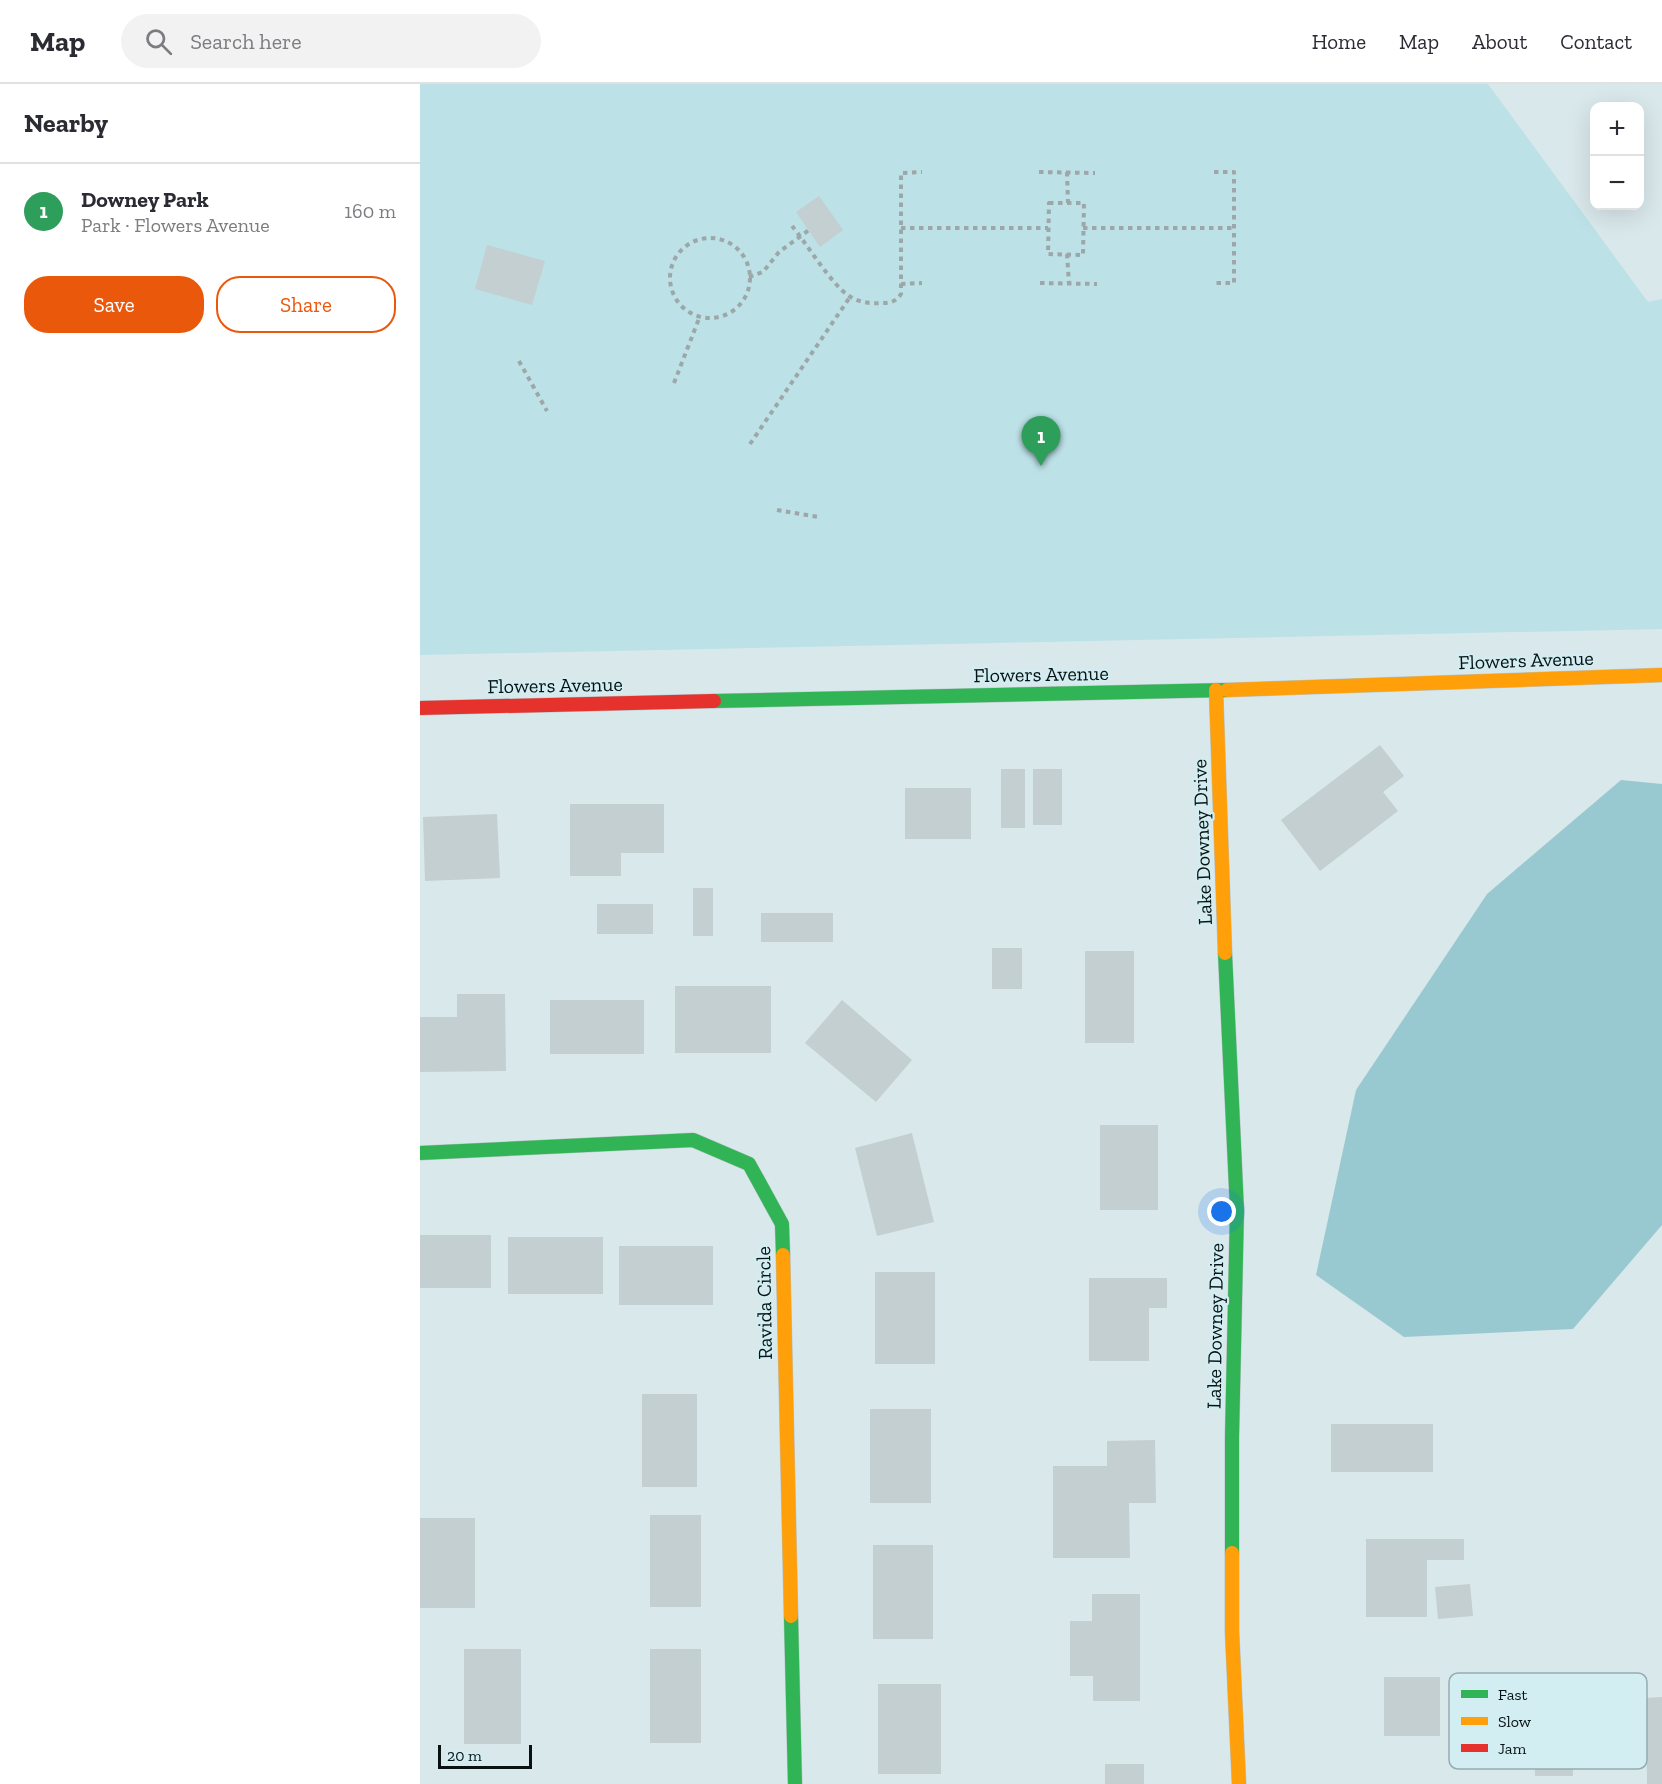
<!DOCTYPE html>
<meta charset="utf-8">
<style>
:root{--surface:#fff;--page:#f2f2f3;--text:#2b2b33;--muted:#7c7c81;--line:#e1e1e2;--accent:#ea580c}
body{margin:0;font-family:"Zilla Slab",serif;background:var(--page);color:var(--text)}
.controls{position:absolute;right:18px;top:18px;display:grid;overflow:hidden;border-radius:12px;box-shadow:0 6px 24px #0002}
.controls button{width:54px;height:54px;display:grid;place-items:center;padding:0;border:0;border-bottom:2px solid var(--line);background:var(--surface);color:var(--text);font:30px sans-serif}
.scale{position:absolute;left:18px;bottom:15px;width:94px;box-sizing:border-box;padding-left:6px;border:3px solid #081213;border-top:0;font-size:16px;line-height:21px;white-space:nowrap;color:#081213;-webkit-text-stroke:4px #d2eef2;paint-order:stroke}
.you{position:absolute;left:802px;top:1128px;width:21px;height:21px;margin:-15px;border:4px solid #fff;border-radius:50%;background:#1a73e8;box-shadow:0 0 0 9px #1a73e833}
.badge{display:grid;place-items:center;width:39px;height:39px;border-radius:50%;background:var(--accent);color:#fff;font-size:20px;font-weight:700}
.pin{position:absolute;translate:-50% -50px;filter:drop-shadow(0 2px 3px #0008)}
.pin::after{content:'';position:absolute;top:32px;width:21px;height:18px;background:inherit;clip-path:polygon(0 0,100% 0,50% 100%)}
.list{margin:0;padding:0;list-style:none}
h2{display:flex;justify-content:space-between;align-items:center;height:78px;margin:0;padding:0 24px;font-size:26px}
h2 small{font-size:20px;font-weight:400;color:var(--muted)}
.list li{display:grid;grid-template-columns:39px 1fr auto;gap:18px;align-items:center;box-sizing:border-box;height:96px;padding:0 24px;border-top:2px solid var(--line)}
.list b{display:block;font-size:22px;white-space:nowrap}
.list p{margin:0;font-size:20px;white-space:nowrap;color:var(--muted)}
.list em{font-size:20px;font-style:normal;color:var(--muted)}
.actions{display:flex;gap:12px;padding:18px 24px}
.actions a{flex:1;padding:14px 0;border:2px solid var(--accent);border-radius:24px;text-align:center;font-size:21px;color:var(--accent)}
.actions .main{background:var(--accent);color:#fff}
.icon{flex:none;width:33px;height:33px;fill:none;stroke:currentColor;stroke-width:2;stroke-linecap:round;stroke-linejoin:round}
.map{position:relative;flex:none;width:1242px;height:1700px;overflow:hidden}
header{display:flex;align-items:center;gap:36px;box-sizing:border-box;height:84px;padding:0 30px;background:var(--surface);border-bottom:2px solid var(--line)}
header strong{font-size:28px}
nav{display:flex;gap:33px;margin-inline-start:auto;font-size:21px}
.search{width:420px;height:54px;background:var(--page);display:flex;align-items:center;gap:15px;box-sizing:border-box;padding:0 21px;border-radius:33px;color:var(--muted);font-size:22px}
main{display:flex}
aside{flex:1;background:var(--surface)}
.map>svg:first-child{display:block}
</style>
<header>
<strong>Map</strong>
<div class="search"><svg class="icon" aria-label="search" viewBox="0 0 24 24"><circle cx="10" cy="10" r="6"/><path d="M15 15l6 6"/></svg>Search here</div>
<nav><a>Home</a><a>Map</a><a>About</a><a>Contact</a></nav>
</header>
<main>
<aside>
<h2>Nearby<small></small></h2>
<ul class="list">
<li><span class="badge" style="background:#2e9e5b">1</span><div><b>Downey Park</b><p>Park · Flowers Avenue</p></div><em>160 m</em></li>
</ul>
<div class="actions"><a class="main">Save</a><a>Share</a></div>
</aside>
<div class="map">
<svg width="1242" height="1700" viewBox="0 0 1242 1700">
<rect width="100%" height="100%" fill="#d9e8eb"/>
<path fill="#bce1e7" d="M0 0H1068L1228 218 1242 215V545L0 571Z"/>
<path fill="#99c9d0" d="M1201 696 1242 700V1141L1153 1245 984 1253 896 1191 936 1006 1067 810Z"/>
<g fill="#c3cfd1">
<path d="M399 112 423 146 400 163 376 128Z"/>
<path d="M67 161 125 177 112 221 55 205Z"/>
<path d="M960 661 984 692 963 708 978 727 900 787 861 736Z"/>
<rect x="581" y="685" width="24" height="59"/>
<rect x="613" y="685" width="29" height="56"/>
<rect x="485" y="704" width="66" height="51"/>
<path d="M150 720H244V769H201V792H150Z"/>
<path d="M77 730 80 794 5 797 3 733Z"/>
<rect x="273" y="804" width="20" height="48"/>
<rect x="177" y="820" width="56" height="30"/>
<rect x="341" y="829" width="72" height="29"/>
<rect x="572" y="864" width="30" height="41"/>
<rect x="665" y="867" width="49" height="92"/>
<rect x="255" y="902" width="96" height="67"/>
<path d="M37 910H85L86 987 0 988V933H37Z"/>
<rect x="130" y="916" width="94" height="54"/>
<path d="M422 916 492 976 456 1018 385 959Z"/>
<rect x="680" y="1041" width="58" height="85"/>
<path d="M492 1049 514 1138 457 1152 435 1064Z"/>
<rect x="0" y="1151" width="71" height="53"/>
<rect x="88" y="1153" width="95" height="57"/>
<rect x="199" y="1162" width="94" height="59"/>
<rect x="455" y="1188" width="60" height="92"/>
<path d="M669 1194H747V1224H729V1277H669Z"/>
<rect x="222" y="1310" width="55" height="93"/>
<rect x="450" y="1325" width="61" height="94"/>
<rect x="911" y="1340" width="102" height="48"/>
<path d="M735 1356 736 1419H709L710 1474H633V1382H687V1357Z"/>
<rect x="230" y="1431" width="51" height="92"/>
<rect x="0" y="1434" width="55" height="90"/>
<path d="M946 1455H1044V1476H1007V1533H946Z"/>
<rect x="453" y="1461" width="60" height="94"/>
<path d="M1050 1500 1053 1532 1018 1535 1015 1503Z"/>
<path d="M672 1510H720V1617H673V1592H650V1537H672Z"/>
<rect x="44" y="1565" width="57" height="95"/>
<rect x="230" y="1565" width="51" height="94"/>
<rect x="964" y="1593" width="56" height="59"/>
<rect x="458" y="1600" width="63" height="90"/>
<path d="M1242 1613V1700H1227L1226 1614Z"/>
<rect x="1115" y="1650" width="38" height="42"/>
<rect x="685" y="1680" width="39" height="20"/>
</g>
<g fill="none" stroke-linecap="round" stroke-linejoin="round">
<g stroke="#b9c5c7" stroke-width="15">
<g id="fast">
<path d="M294 617 807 606"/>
<path d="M805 869 817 1126 812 1353V1469"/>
<path d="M0 1069 273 1056 329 1080 362 1140 363 1171"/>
<path d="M371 1532 375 1700"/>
</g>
</g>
<g stroke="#b9c5c7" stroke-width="15">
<g id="slow">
<path d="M796 606 805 869"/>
<path d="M807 606 1242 591"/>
<path d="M363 1171 371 1532"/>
<path d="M812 1469V1547L819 1700"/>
</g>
</g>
<g stroke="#b9c5c7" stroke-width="15">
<path id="jam" d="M0 624 294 617"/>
</g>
<g stroke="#9da7a9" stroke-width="4" stroke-dasharray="4.5 4.5" stroke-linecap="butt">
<path d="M619 88 675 89"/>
<path d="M647 88 648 119"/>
<path d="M794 88H814V199H795"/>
<path d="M629 119H664L663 171 628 170Z"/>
<path d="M372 142C387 160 411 200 429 212 438 218 450 220 461 219 470 219 476 218 481 210V89L502 88"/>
<path d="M481 144H628"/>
<path d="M663 144H814"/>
<circle cx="290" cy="194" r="40"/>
<path d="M647 170 649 200"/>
<path d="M329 193 343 188 359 168 389 146"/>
<path d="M620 199 677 200"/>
<path d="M481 200 502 199"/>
<path d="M99 277 127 327"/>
<path d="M254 299 280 232"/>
<path d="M330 360 430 213"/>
<path d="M357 426 399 433"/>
</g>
<use href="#fast" stroke="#30b455" stroke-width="14"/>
<use href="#slow" stroke="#ff9f0a" stroke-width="14"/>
<use href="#jam" stroke="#e5322d" stroke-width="14"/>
</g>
<g text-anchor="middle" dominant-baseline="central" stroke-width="4.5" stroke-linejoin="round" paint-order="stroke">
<g font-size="20" fill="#081213" stroke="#d2eef2">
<text transform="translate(1106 576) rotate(-2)">Flowers Avenue</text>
<text transform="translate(621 590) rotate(-1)">Flowers Avenue</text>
<text transform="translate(135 601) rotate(-1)">Flowers Avenue</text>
<text transform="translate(782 758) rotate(-92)">Lake Downey Drive</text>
<text transform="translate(344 1219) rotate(-91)">Ravida Circle</text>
<text transform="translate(795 1242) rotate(-89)">Lake Downey Drive</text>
</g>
</g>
<rect x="1029" y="1589" width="198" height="96" rx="9" fill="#d2eef2" stroke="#95acaf" stroke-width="1.5"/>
<rect x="1041" y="1606" width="27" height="8" fill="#30b455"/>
<rect x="1041" y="1633" width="27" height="8" fill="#ff9f0a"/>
<rect x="1041" y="1660" width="27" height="8" fill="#e5322d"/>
<g font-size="16" fill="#081213">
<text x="1078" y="1616">Fast</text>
<text x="1078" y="1643">Slow</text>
<text x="1078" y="1670">Jam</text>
</g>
</svg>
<div class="controls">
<button>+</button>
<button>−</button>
</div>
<div class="scale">20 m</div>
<div class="you"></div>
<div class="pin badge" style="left:621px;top:382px;background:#2e9e5b">1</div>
</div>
</main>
